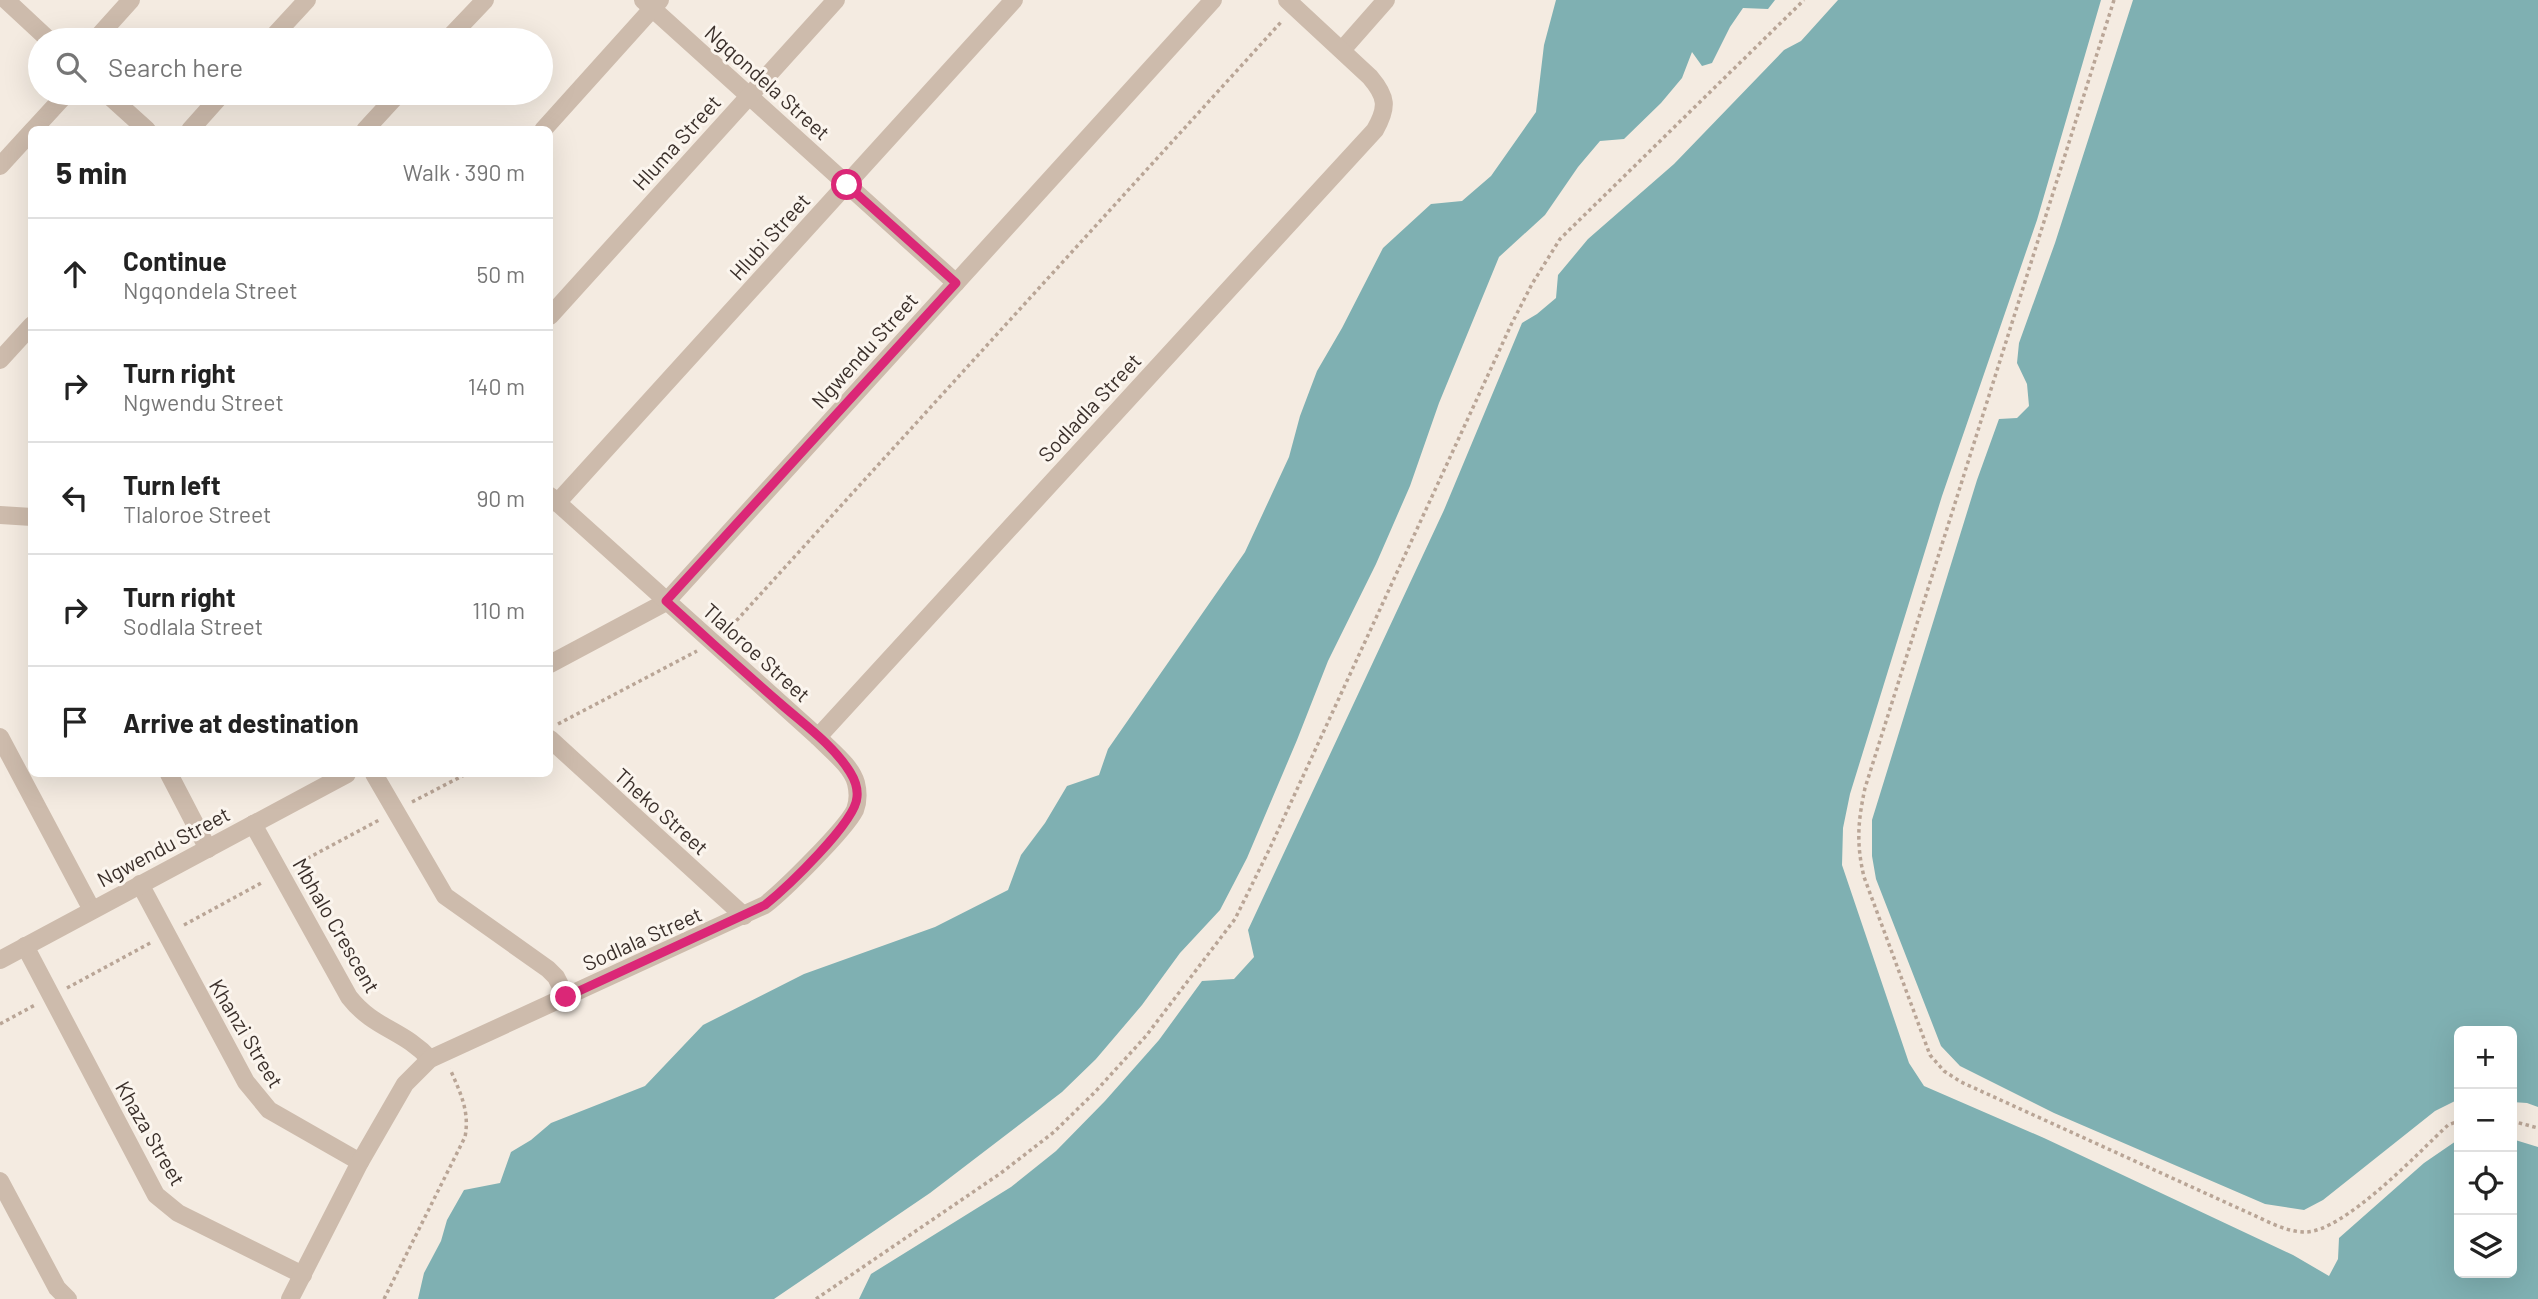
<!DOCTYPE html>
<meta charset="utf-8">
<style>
:root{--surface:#fff;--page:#f2f2f2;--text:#222;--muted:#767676;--line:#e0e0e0}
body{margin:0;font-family:Barlow,sans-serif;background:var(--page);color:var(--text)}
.controls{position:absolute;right:21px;bottom:21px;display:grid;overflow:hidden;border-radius:10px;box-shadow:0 7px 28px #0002}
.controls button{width:63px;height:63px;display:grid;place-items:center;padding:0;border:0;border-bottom:2px solid var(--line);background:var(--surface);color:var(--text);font:35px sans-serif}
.stop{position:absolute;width:21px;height:21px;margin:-16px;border:5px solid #db2777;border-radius:50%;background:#fff}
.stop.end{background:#db2777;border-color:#fff;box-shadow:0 2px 7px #0008}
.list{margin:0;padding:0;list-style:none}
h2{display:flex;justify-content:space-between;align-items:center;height:91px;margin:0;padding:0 28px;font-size:30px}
h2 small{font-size:23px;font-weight:400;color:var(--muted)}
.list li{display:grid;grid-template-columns:46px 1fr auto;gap:21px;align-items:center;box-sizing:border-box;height:112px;padding:0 28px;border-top:2px solid var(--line)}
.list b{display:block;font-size:26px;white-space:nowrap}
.list p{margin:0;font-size:23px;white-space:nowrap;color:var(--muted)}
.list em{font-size:23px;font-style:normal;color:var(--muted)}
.icon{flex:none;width:38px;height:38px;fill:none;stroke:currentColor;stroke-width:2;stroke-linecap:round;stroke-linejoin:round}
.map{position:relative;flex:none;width:2538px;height:1299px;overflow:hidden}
.search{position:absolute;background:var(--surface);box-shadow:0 7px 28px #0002;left:28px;top:28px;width:525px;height:77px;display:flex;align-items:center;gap:18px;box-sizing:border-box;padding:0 24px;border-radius:38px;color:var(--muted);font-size:26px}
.panel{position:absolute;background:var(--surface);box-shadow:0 7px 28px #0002;left:28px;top:126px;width:525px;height:651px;border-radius:10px}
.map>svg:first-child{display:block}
</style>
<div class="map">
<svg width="2538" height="1299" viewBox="0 0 2538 1299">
<rect width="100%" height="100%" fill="#f4ebe1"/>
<g fill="#7fb0b2">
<path d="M1556 0H1775L1768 9 1743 8 1730 27 1712 63 1702 66 1692 52 1682 78 1661 103 1624 139 1600 141 1578 167 1545 215 1499 257 1439 403 1410 486 1376 564 1328 661 1297 740 1247 858 1220 910 1180 953 1142 1005 1096 1059 1062 1092 930 1193 774 1299H418L424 1273 441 1241 447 1220 464 1190 500 1183 511 1152 531 1140 551 1123 645 1086 703 1025 804 974 935 927 1008 890 1021 855 1045 823 1067 786 1099 775 1108 749 1245 552 1289 457 1300 416 1317 371 1342 328 1383 248 1431 204 1462 201 1491 176 1536 112 1544 45Z"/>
<path d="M1838 0H2101L2037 220 1942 496 1850 794 1843 828 1842 865 1909 1063 1924 1086 2044 1138 2293 1255 2329 1276 2338 1259 2339 1238 2424 1163 2459 1139V1273H2512V1139L2538 1147V1299H859L871 1274 1011 1187 1056 1151 1105 1101 1159 1040 1202 981 1234 979 1254 957 1248 930 1444 510 1522 323 1537 314 1556 298 1558 275 1588 239 1674 164 1784 50 1801 41Z"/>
<path d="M2133 0H2538V1107L2527 1103 2512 1102V1031H2459V1099L2435 1111 2323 1200 2304 1210 2265 1204 2054 1113 1960 1066 1941 1046 1876 879 1872 856V820L1977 480 1999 419 2017 418 2029 406 2027 384 2017 363 2019 343 2055 243Z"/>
</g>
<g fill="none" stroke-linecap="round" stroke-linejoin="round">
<g stroke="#b9a596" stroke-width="3.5" stroke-dasharray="3.5 3.5" stroke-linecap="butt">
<path d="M2114 0 1865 788C1858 821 1856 843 1864 877L1930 1055 1944 1071 1961 1082 2249 1213C2267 1221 2286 1232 2305 1232 2344 1232 2419 1152 2448 1125L2459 1121"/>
<path d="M727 631 1282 21"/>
<path d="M558 724 697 651"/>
<path d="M412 802 466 774"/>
<path d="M295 865 381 819"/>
<path d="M184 925 263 882"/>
<path d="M67 988 152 942"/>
<path d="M0 1024 35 1005"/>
<path d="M2512 1121 2538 1128"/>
<path d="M384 1299 465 1137C470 1111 460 1092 450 1069"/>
<path d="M816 1299 1001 1173 1054 1132 1095 1092 1146 1036 1235 919 1269 850 1511 325 1532 284 1560 239 1804 0"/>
</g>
<g stroke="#cdbbac" stroke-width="18">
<path d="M6 0 49 40"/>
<path d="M643 0 956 283"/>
<path d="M95 40 131 0"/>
<path d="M270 40 307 0"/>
<path d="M447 40 485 0"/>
<path d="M1342 50 1386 0"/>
<path d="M106 93 147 130"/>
<path d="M33 130 67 93"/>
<path d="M190 130 223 93"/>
<path d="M365 130 399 93"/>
<path d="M543 130 660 0"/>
<path d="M0 166 32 131"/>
<path d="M550 316 836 0"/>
<path d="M0 360 32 325"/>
<path d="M557 503 1014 0"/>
<path d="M0 515 32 517"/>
<path d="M550 664 666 602 1213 0"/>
<path d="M0 737 92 910"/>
<path d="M818 737 1375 130C1388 107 1387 97 1370 77L1287 0"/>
<path d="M550 739 744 916"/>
<path d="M169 774 208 849"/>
<path d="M374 774 445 896 548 969 556 977 566 997"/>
<path d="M253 824 349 997C374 1029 404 1030 430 1059"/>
<path d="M140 884 246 1082 269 1110 360 1162"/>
<path d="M25 946 156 1195 178 1213 303 1275"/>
<path d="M0 960 347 774"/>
<path d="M0 1181 57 1288 68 1299"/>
<path d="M290 1299 360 1162 405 1084 430 1059 765 905C784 890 845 830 855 810 858 802 858 791 856 783 851 765 830 750 818 737L550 496"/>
</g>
</g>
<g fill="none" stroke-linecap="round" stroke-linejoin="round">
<path stroke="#db2777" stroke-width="9" d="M566 997 765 905C786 888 856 822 857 797 858 788 855 780 850 772 834 746 805 725 782 705 743 671 704 636 666 601L956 283 847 185"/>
</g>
<g text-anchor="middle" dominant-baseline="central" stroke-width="6" stroke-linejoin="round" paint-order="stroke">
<g font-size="21" fill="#3b302b" stroke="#fbf5ee">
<text transform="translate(768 82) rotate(42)">Ngqondela Street</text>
<text transform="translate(676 142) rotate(-48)">Hluma Street</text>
<text transform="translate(769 236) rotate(-48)">Hlubi Street</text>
<text transform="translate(864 350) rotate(-48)">Ngwendu Street</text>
<text transform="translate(1089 407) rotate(-47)">Sodladla Street</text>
<text transform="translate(757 652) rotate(42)">Tlaloroe Street</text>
<text transform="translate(662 811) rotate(42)">Theko Street</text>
<text transform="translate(163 846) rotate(-28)">Ngwendu Street</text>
<text transform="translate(337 925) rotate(60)">Mbhalo Crescent</text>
<text transform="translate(642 938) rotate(-24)">Sodlala Street</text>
<text transform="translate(247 1033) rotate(59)">Khanzi Street</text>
<text transform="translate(151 1133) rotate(60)">Khaza Street</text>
</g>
</g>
</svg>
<div class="controls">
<button>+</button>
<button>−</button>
<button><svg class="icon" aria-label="locate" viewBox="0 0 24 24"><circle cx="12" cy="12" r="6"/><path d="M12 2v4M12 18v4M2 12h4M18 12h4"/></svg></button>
<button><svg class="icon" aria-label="layers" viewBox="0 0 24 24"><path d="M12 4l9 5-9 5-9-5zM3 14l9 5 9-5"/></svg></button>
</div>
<div class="stop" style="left:847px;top:185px"></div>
<div class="stop end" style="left:566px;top:997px"></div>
<div class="search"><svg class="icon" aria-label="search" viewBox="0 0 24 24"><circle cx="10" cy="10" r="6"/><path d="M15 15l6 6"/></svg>Search here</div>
<section class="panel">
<h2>5 min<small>Walk · 390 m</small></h2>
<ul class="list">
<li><svg class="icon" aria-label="ahead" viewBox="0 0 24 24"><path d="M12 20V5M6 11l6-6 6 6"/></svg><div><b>Continue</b><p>Ngqondela Street</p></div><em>50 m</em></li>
<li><svg class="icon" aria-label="right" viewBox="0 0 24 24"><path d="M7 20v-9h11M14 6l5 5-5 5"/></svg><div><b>Turn right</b><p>Ngwendu Street</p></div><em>140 m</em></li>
<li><svg class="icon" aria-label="left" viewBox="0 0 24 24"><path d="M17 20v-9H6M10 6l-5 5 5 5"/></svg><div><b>Turn left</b><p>Tlaloroe Street</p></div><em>90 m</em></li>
<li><svg class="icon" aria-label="right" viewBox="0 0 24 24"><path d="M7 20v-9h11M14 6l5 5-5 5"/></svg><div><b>Turn right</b><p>Sodlala Street</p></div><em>110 m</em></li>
<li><svg class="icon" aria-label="arrive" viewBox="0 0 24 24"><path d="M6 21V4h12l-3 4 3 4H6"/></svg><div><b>Arrive at destination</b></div></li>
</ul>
</section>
</div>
